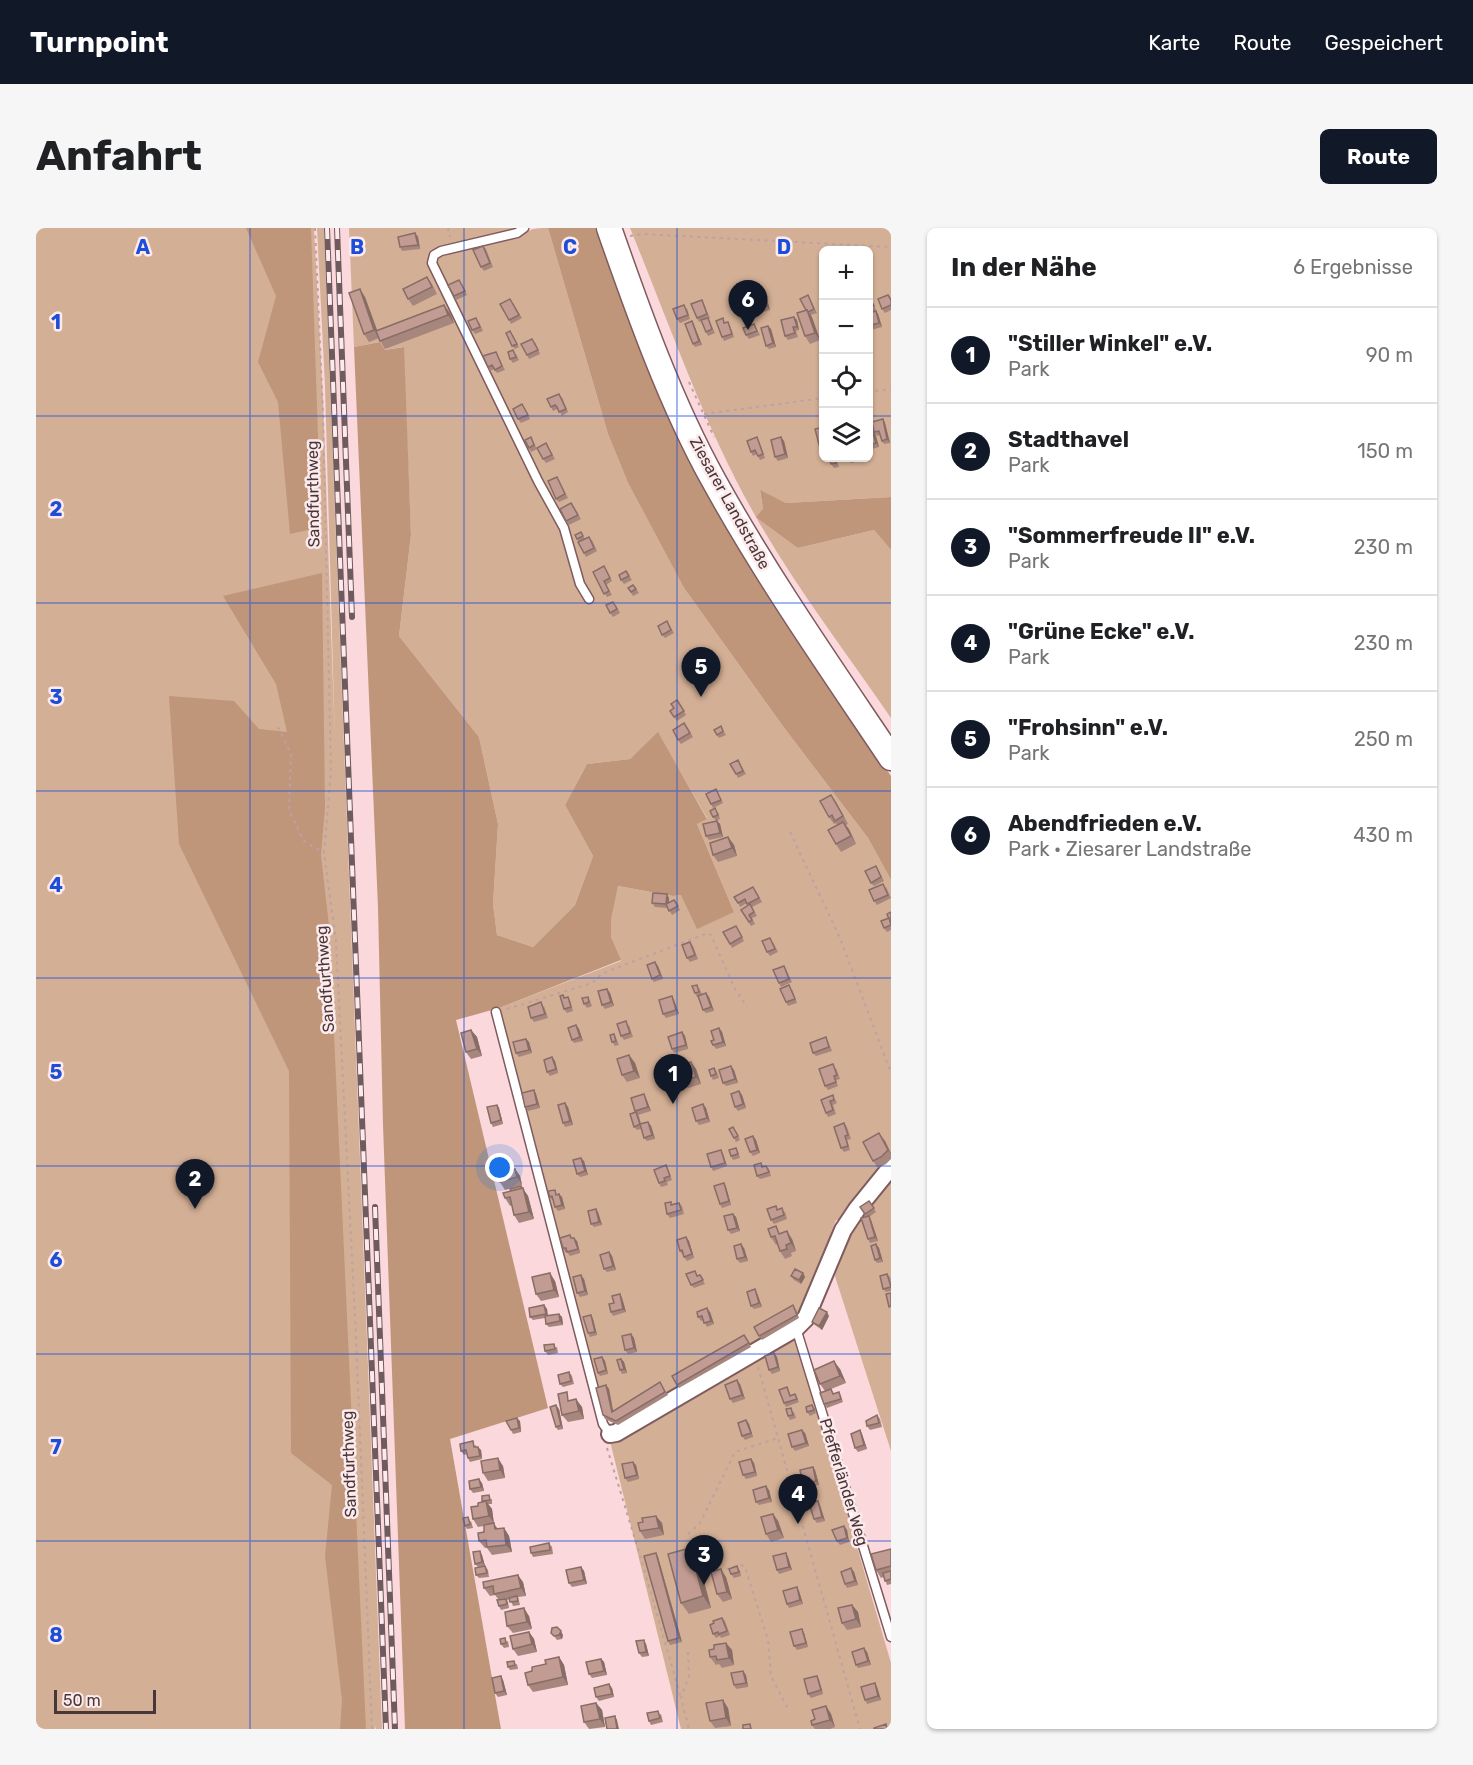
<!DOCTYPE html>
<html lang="de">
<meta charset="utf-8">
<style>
:root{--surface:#fff;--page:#f6f6f6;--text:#202124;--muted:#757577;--line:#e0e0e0;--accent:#111827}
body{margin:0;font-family:Rubik,sans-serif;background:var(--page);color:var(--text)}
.controls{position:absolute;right:18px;top:18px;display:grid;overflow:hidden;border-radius:9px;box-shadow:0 2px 4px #0004}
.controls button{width:54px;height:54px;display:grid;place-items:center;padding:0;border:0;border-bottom:2px solid var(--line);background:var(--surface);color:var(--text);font:30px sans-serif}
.scale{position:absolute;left:18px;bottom:15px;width:102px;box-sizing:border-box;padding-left:6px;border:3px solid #483739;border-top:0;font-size:16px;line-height:21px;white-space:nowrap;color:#483739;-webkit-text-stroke:4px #fceaec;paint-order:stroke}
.you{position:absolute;left:464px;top:940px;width:21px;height:21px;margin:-15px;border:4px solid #fff;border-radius:50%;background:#1a73e8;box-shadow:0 0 0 9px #1a73e833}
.badge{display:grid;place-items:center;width:39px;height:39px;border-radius:50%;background:var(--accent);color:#fff;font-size:20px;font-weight:700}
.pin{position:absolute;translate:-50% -50px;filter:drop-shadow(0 2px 3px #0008)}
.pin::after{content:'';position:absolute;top:32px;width:21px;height:18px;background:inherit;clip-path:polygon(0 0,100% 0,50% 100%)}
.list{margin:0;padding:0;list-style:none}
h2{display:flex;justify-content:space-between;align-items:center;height:78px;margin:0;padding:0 24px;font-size:26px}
h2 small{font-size:20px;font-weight:400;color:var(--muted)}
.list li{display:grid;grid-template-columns:39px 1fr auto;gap:18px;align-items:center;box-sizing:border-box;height:96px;padding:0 24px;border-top:2px solid var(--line)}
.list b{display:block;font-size:22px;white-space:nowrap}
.list p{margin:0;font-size:20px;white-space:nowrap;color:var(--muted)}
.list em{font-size:20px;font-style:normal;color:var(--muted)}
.icon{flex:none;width:33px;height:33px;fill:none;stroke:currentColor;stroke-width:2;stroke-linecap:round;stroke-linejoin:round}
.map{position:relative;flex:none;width:855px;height:1501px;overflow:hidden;border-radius:9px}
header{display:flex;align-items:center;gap:36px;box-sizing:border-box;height:84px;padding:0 30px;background:var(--accent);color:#fff}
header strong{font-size:28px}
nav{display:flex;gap:33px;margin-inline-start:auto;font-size:21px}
.intro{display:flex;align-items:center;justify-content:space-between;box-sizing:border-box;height:144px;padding:0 36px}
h1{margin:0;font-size:42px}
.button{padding:15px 27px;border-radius:9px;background:var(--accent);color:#fff;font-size:21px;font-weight:700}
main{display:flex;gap:36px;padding:0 36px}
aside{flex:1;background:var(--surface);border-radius:9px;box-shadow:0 2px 4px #0004}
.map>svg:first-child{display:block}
</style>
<header>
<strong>Turnpoint</strong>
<nav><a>Karte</a><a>Route</a><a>Gespeichert</a></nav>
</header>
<div class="intro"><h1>Anfahrt</h1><a class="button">Route</a></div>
<main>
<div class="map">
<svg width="855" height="1501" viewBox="0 0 855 1501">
<rect width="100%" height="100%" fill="#fad8db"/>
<g fill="#d3af95" fill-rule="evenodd">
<path d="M0 0H278L287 171 299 514 289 158 281 0H288L346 1501H340L339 1498V1501H0Z"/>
<path d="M313 0H481L410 17 395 24 399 31C425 19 454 18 481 8 497 2 493 0 512 0L572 206 592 255 648 360 749 501 832 610 855 652V933L806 991 800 992 795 1004 797 1008 763 1090 632 1167 569 1191 463 780 585 733 575 709 574 691 582 658 637 668 645 667 698 684 661 596 671 590 622 505 594 531 551 536 529 577 557 628 539 677 497 719 461 707 457 676 462 596 443 509 363 408 375 307 367 119 349 122 343 114 318 119Z"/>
<path d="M594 0H855V269L750 275 724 263 727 281 762 320 838 302 855 322V490C810 424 759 358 720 289 668 198 634 97 594 0ZM788 22H832V230H788Z"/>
<path d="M855 944V1223L797 1042 823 984Z"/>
<path d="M759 1107 855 1435V1501H645L574 1213Z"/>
</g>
<g fill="#bf9679">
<path d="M210 0H275L285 299 254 306 242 174 222 134 240 68Z"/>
<path d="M512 0H559L629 181 753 399 855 548V652L832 610 749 501 648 360 592 255 572 206Z"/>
<path d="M344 114 349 122 368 119 375 307 363 408 443 509 462 596 457 676 461 707 497 719 539 677 557 628 529 577 551 536 594 531 622 504 671 591 661 596 698 684 661 701 645 667 637 668 582 658 575 691V709L585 732 463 780 420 792 512 1180 414 1211 465 1501H369L347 897 342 679 318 119Z"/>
<path d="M724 262 750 275 855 269V322L838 302 762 320 720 289 727 281Z"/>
<path d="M286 345 289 579 285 627 293 698 330 1501H304L306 1472 289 1328 296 1257 255 1225 253 843 143 616 133 468 198 473 223 501 251 504 240 456 187 368Z"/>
</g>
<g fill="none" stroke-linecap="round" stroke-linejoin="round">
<g stroke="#7f5b5f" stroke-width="11">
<g id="service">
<path d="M488 0 481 5 405 23 398 27 396 35 502 253 528 300 544 356 553 371"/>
<path d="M460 784 567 1196 574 1206"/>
<path d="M760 1100 855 1409"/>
</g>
</g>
<g stroke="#7f5b5f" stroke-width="20">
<path id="minor" d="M574 1206 580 1205 760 1100 770 1090 807 1002 821 981 855 939"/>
</g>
<g stroke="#7f5b5f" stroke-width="27">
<path id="secondary" d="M573 0C602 83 635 176 678 253 731 349 794 439 855 530"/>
</g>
<g stroke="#bda1a4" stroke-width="2" stroke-dasharray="3 4.5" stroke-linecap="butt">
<path d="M279 0 287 186 295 543 288 625 300 713 320 1109 336 1501"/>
<path d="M412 0 414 9"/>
<path d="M594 8 607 6 855 19"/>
<path d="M653 154 678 209"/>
<path d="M832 164 855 161"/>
<path d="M668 186 788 170"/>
<path d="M242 499 255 526 253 583 268 613 288 625"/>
<path d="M754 604 804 710 855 845"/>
<path d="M471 781 553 756 560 752 565 746 672 705 675 707 699 761 711 779"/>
<path d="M722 1139 824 1501"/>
<path d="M571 1220 606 1334 645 1470"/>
<path d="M652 1306 664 1295 699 1224 742 1210"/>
<path d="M683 1343 705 1337 709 1339 732 1412 735 1448 752 1481"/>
<path d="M652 1424 653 1448 645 1470 653 1501"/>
</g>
<use href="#service" stroke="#fff" stroke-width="8"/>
<use href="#minor" stroke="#fff" stroke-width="16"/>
<use href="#secondary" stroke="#fff" stroke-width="24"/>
<g stroke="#6f5a5d" stroke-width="6">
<g id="rail">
<path d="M291 0 350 1501"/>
<path d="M301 0 316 389"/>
<path d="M339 979 359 1501"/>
</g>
</g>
<use href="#rail" stroke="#fceaec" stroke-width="4" stroke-dasharray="11" stroke-linecap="butt"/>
</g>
<g fill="#a7867e">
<path d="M379 5 382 9 384 21 366 23 364 19Z"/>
<path d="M447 18 450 21 457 39 448 43 445 39Z"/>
<path d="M391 49 396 56 401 66 377 78 372 71Z"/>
<path d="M426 56 431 67 420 72 418 68Z"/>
<path d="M726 63 729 66 734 82 724 85 721 81Z"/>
<path d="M772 67 781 85 775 87 784 112 774 116 769 108 770 82Z"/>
<path d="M832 67 840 82 838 83 842 86 846 99 835 102 832 99Z"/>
<path d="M329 69 341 103 414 85 418 95 349 121 343 110 333 114 328 106Z"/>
<path d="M855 70V82L849 85 846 81Z"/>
<path d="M707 71 713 85 704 89 702 86Z"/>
<path d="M477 75 486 90 475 96 473 92Z"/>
<path d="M668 76 674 90H672L679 105 672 108 665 93 663 94 661 90Z"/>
<path d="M651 80 654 91 644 95 641 91Z"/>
<path d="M758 89 761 92 763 102 760 103 762 109 752 112 749 108Z"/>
<path d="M656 93 658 97 666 117 659 119 657 116Z"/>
<path d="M443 94 447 103 439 106 436 102Z"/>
<path d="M689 95 694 98 698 109 688 113 686 109Z"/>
<path d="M718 96 724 107 713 111 710 107Z"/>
<path d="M732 98 735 101 740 119 733 121 730 118Z"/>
<path d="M477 107 483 119 479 121 476 118Z"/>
<path d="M499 114 504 126 493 131 491 127Z"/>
<path d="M480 126 483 132 477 135 474 131Z"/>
<path d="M462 128 469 142 461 145 458 141 454 143 452 139Z"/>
<path d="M526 169 532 184 526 188 523 182 521 181 517 183 515 179Z"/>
<path d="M489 180 494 191 485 195 482 191Z"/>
<path d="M847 191 849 195 854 215 848 216 846 213 844 207 841 208 839 204 843 219 836 221 833 217 836 194Z"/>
<path d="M495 209 501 221 495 224 493 220Z"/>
<path d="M723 213 729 230 724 232 721 226 717 228 715 224Z"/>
<path d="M748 213 752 230 742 233 739 229Z"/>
<path d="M510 215 519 231 510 235 507 231Z"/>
<path d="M800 230 803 239 798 240 795 236Z"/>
<path d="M822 230 823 233 815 235 812 231Z"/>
<path d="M523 253 532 270 523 274 520 271Z"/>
<path d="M535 275 545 291 533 297 530 293Z"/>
<path d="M545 304 549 311 556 312 561 323 550 329 539 307Z"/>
<path d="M570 342 576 353 570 357 576 367 571 369 557 344Z"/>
<path d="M590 343 596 352 588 356 585 352Z"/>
<path d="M597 357 603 365 597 368 592 360Z"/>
<path d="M580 377 584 385 577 389 574 385Z"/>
<path d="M631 393 638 405 629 410 626 407Z"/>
<path d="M641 472 650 487 641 493 634 483 638 480Z"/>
<path d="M651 499 657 509 645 516 642 512Z"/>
<path d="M687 502 690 507 683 510 681 507Z"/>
<path d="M702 532 710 546 702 550 700 546Z"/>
<path d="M680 561 687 575 677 580 675 576Z"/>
<path d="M795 567 812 596 810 597 820 616 805 624 800 616 801 597 800 595 798 596 793 589Z"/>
<path d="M682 584 684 591 680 593 677 589Z"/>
<path d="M681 593 684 596 687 609 673 612 670 608Z"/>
<path d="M692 609 698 617 701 628 682 634 677 627Z"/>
<path d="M842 641 848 653 838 658 835 655Z"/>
<path d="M850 659 855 670 841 677 838 673Z"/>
<path d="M720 663 726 674 716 679 721 688 716 690 719 696 715 698 705 682 712 677 711 675 704 679 702 675Z"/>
<path d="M633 670V675L638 672 644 682 636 687 632 680 619 679 616 675Z"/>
<path d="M855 684V702L851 704 848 700Z"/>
<path d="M702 701 708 713 696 720 694 716Z"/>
<path d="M654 714 657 718 662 731 654 734 651 730Z"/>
<path d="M737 714 742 724 734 728 731 724Z"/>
<path d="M622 738 627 751 618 754 616 751Z"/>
<path d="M750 741 756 754 745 759 743 755Z"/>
<path d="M663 760 666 766 670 765 673 769 678 783 670 785 667 782 662 769H661L659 765Z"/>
<path d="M571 761 574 765 578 778 569 781 566 777Z"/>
<path d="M756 761 761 775 752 778 750 774Z"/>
<path d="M527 767 529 770 532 769 534 772 537 783 531 785 528 781Z"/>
<path d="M636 768 638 772 643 786 630 790 627 786Z"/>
<path d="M552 769 554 773 556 778 551 780 548 776Z"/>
<path d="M508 778 512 790 498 794 495 790Z"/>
<path d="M540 797 543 801 547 813 538 815 536 812Z"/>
<path d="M593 797 597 809 588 812 585 808Z"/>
<path d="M683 800 686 804 690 818 680 821 677 817 678 812Z"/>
<path d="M435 802 441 809 446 828 435 831 430 824Z"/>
<path d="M646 804 649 808 652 821 638 825 636 821Z"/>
<path d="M578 806 580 810 583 817 579 818 576 814Z"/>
<path d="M490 811 493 814 496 825 483 829 480 825Z"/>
<path d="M792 813 796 823 780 828 777 825Z"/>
<path d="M593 827 599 835 604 850 591 854 586 847Z"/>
<path d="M516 829 519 833 522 845 514 848 511 844Z"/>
<path d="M655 834 660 841 665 856 652 860 646 853Z"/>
<path d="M678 840 681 844 683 850 677 852 675 848Z"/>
<path d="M800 840 804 851 800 852 802 858 792 862 789 858Z"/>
<path d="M698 842 702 855 690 858 687 855Z"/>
<path d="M498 862 500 866 504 880 492 883 489 879Z"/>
<path d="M703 863 706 867 710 880 702 883 699 879Z"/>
<path d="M610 870 615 883 602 887 599 883Z"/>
<path d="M799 871 801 875 797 877 800 886 792 889 790 885 785 872Z"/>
<path d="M667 876 670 880 674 894 663 897 660 893Z"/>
<path d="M461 877 463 880 467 896 457 899 455 895Z"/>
<path d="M532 879 537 897 529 899 527 895Z"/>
<path d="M600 884 603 888 605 896 612 894 615 898 619 911 611 913 608 910 605 901 601 902 598 899Z"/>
<path d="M808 895 811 899 815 911 811 912 814 922 808 924 805 920Z"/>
<path d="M700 903 704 912 700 914 698 910Z"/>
<path d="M717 908 720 912 724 925 717 928 714 924Z"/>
<path d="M849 913 855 925V931L850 936 842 940 837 933Z"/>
<path d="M700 920 702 924 704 930 697 932 695 928Z"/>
<path d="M687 926 691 938 677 943 675 939Z"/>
<path d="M548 933 552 947 544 949 541 946Z"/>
<path d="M730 938 733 941 735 948 724 951 721 948 727 939Z"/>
<path d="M477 941H479L484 948 486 957 469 962 464 954Z"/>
<path d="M632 941 636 952 631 954 632 957 625 959 623 955Z"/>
<path d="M688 955 690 959 695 977 686 980 684 976Z"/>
<path d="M485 958 492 968 498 991 483 995 478 987 476 977 474 978 469 970 475 963Z"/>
<path d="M522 966H523L526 969 529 981 522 983 519 979 517 972H516L514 969Z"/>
<path d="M833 973 840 984 833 989 835 992 842 1013 834 1015 832 1011 830 989 824 979Z"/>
<path d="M643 975 646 978 648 986 634 990 631 986 636 976Z"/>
<path d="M742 982 749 984 751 991 738 996 735 992Z"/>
<path d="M562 984 566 997 558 999 555 996Z"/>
<path d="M697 986 700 989 704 1003 695 1006 692 1002Z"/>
<path d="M745 1005 756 1011 760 1023 755 1025 756 1028 749 1031 744 1023 742 1016 740 1017 735 1009Z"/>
<path d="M650 1009 653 1013 658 1030 651 1033 644 1023Z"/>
<path d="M536 1010 541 1013 544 1025 534 1028 531 1024H529L527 1020Z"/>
<path d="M840 1016 843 1020 847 1034 841 1035 839 1032Z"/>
<path d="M708 1020 712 1033 704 1035 701 1031Z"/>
<path d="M573 1024 576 1028 580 1042 571 1044 568 1041Z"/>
<path d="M767 1045 769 1049 765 1056 758 1052 755 1048Z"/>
<path d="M851 1046 854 1049 855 1054V1063L850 1064 847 1061Z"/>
<path d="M664 1047 669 1056 658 1060 655 1057 662 1048Z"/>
<path d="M548 1051 552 1067 544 1069 541 1065Z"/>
<path d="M519 1053 523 1069 505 1073 500 1066Z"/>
<path d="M721 1065 726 1079 718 1081 715 1078Z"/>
<path d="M584 1066 586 1070 590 1084 577 1088 575 1084Z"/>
<path d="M508 1077 511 1081 512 1088 523 1086 526 1089 527 1097 513 1099 510 1096 509 1090 497 1092 494 1089Z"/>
<path d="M760 1081 763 1090 726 1112 718 1099Z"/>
<path d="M674 1084 678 1096 671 1099 667 1092 665 1093 662 1089Z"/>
<path d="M555 1088 557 1091 561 1107 554 1109 552 1105Z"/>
<path d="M793 1088 786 1102 779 1097 776 1094Z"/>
<path d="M595 1106 598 1110 601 1124 592 1126 589 1122Z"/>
<path d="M708 1107 715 1119 643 1160 636 1148Z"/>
<path d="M521 1119 522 1125 512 1127 509 1123Z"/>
<path d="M738 1125 741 1129 744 1143 736 1146 733 1142Z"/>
<path d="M566 1129 569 1133 572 1146 564 1148 562 1145Z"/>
<path d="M585 1131 588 1134 591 1145 586 1146 584 1142Z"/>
<path d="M804 1141 810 1155 795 1161 798 1166 803 1164 805 1168 807 1174 791 1180 788 1176 789 1163 784 1156Z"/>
<path d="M533 1144 536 1148 538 1156 527 1159 524 1156Z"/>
<path d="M624 1154 632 1167 582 1197 569 1191 567 1187 570 1157 573 1161 577 1183Z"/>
<path d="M704 1156 709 1171 697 1175 694 1171Z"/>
<path d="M751 1159 755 1168 759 1166 763 1174 750 1179 748 1175Z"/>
<path d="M536 1172 546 1179 548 1191 532 1194 526 1187Z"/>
<path d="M779 1180 780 1185 774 1188 771 1184Z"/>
<path d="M523 1181 527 1201 522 1202 520 1199Z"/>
<path d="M758 1184 760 1190 754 1192 752 1188Z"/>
<path d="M841 1187 844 1191 846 1199 834 1202 831 1198Z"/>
<path d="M710 1192 713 1196 717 1209 709 1212 706 1208Z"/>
<path d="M484 1193 485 1204 477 1206 475 1202Z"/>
<path d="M824 1202 826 1206 831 1221 822 1224 819 1220Z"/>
<path d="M769 1205 773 1218 759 1223 756 1219Z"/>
<path d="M440 1217V1219L445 1222 446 1231 434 1234 432 1230 431 1226 428 1227 425 1223Z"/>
<path d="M715 1231 718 1235 721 1248 710 1251 707 1247Z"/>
<path d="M600 1237 603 1251 592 1254 589 1250Z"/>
<path d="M467 1238 469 1250 452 1253 447 1245Z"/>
<path d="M777 1239 779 1242 783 1257 770 1260 767 1256Z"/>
<path d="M446 1255 448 1263 437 1265 434 1261Z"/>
<path d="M733 1262 736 1274 723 1277 720 1274Z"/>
<path d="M456 1271V1276H452L456 1281 458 1296 462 1301 468 1300 473 1308 476 1324 456 1327 451 1320H449L443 1313 448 1304V1298L442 1299 437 1291 442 1278 447 1274 446 1273Z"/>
<path d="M782 1273 784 1277 789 1293 781 1295 778 1291Z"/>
<path d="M737 1286 742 1293 748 1310 735 1314 730 1306Z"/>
<path d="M435 1293 437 1300 431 1301 429 1298Z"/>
<path d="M626 1295 628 1307 609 1311 604 1303Z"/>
<path d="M808 1298 811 1302 813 1314 804 1317 801 1313Z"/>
<path d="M513 1315 516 1319 517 1326 497 1329 495 1325Z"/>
<path d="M654 1320 662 1331 675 1380 653 1386 645 1375Z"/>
<path d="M855 1321V1356L851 1357 848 1349 845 1350 840 1342Z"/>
<path d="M446 1327 449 1338 442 1339 439 1336Z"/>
<path d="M622 1329 646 1414 634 1417 632 1413Z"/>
<path d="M752 1329 756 1342 743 1346 741 1342Z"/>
<path d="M449 1338 452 1342 453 1349 443 1350 440 1347Z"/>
<path d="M545 1339 548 1343 551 1356 536 1359 533 1355Z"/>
<path d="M815 1340 818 1344 822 1357 811 1360 809 1356Z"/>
<path d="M704 1342 705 1348 698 1350 695 1346Z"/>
<path d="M690 1349 696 1371 687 1374 681 1366Z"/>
<path d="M447 1354H487L490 1368 482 1369 484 1377 477 1378 474 1371 471 1372 472 1374 473 1380 465 1382 463 1378V1372L459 1367 454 1368 448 1360Z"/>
<path d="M763 1363 767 1376 753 1380 751 1376Z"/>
<path d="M816 1377 822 1384 825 1399 811 1402 806 1395Z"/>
<path d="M493 1388 496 1401 477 1405 471 1398Z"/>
<path d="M686 1390 689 1393 694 1407 685 1410 684 1408 680 1410 677 1406 678 1395Z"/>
<path d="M766 1401 768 1405 772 1419 761 1422 758 1418Z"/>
<path d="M493 1404 498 1411 501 1424 482 1428 477 1421Z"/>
<path d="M527 1407 526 1411 521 1412 518 1408Z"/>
<path d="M472 1413 473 1419 468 1420 465 1416Z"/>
<path d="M690 1415 696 1422 698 1437 686 1440 683 1436 680 1437 674 1429 678 1421Z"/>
<path d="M610 1416 613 1428 606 1429 603 1425Z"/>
<path d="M831 1424 835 1437 822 1440 820 1437Z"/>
<path d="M523 1429 528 1437 532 1457 497 1464 492 1457 496 1443Z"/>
<path d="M565 1431 568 1434 571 1447 556 1450 553 1446Z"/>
<path d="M481 1436 482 1441 474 1442 472 1439Z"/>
<path d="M710 1447 712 1459 700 1461 698 1457Z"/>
<path d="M781 1448 783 1452 787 1466 775 1470 772 1466Z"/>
<path d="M467 1452 471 1467 462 1469 459 1465Z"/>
<path d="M839 1455 841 1459 845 1472 831 1476 829 1472Z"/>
<path d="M576 1460 578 1469 563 1473 560 1469Z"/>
<path d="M560 1475 566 1482 569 1499 553 1501 548 1494Z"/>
<path d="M790 1478 795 1486 799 1499 794 1501H779L776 1497 779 1491Z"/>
<path d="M692 1480 695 1498 679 1500 674 1493Z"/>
<path d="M625 1486 627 1494 615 1497 613 1493Z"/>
</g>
<g fill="#886d66">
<path d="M379 5 382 9 384 21 382 17Z"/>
<path d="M324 61 329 69 344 110 338 102Z"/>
<path d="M726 63 729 66 734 82 731 78Z"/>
<path d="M408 77 414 85 418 95 412 87Z"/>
<path d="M771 82 776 89 784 112 779 105Z"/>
<path d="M840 83 842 86 846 99 843 95Z"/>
<path d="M758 89 761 92 763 102 761 99Z"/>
<path d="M656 93 658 97 666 117 663 113Z"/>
<path d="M732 98 735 101 740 119 737 115Z"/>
<path d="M833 191 836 195 843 219 840 215Z"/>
<path d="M847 191 849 195 854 215 851 211Z"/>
<path d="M745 209 748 213 752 230 749 226Z"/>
<path d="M795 567 800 574 812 596 807 588Z"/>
<path d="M681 593 684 596 687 609 684 605Z"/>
<path d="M807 594 813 601 820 616 815 608Z"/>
<path d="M692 609 698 617 701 628 696 620Z"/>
<path d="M631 666 633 670 632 680 630 676Z"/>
<path d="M619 734 622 738 627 751 624 747Z"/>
<path d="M571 761 574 765 578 778 575 774Z"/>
<path d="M670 765 673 769 678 783 675 779Z"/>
<path d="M636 768 638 772 643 786 640 782Z"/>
<path d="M540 797 543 801 547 813 544 809Z"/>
<path d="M683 800 686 804 690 818 687 814Z"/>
<path d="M435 802 441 809 446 828 441 821Z"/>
<path d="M646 804 649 808 652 821 650 817Z"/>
<path d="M490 811 493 814 496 825 493 822Z"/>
<path d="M593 827 599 835 604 850 598 843Z"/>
<path d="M516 829 519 833 522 845 520 841Z"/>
<path d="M655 834 660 841 665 856 660 849Z"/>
<path d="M695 838 698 842 702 855 699 851Z"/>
<path d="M498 862 500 866 504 880 501 876Z"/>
<path d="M703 863 706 867 710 880 707 876Z"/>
<path d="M608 866 610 870 615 883 612 879Z"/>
<path d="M529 875 532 879 537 897 534 893Z"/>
<path d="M667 876 670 880 674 894 671 890Z"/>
<path d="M461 877 463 880 467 896 465 892Z"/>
<path d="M612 894 615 898 619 911 616 907Z"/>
<path d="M843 905 849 913 855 926 852 922Z"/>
<path d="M717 908 720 912 724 925 721 922Z"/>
<path d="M685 922 687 926 691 938 689 935Z"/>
<path d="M545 930 548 933 552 947 549 943Z"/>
<path d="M479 941 484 948 486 957 481 949Z"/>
<path d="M688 955 690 959 695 977 693 973Z"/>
<path d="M485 958 492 968 498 991 493 984Z"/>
<path d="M523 966 526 969 529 981 526 977Z"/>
<path d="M560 981 562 984 566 997 563 994Z"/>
<path d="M697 986 700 989 704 1003 701 1000Z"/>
<path d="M833 988 835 992 842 1013 839 1009Z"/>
<path d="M751 1003 756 1011 760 1023 755 1015Z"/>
<path d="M650 1009 653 1013 658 1030 656 1026Z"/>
<path d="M538 1010 541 1013 544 1025 542 1021Z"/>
<path d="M705 1016 708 1020 712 1033 709 1029Z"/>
<path d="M840 1016 843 1020 847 1034 844 1030Z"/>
<path d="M573 1024 576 1028 580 1042 577 1038Z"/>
<path d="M514 1045 519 1053 523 1069 518 1062Z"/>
<path d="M767 1045 769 1049 765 1056 763 1052Z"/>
<path d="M545 1047 548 1051 552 1067 549 1063Z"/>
<path d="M719 1061 721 1065 726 1079 723 1075Z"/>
<path d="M584 1066 586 1070 590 1084 587 1081Z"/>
<path d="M508 1077 511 1081 512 1090 510 1086Z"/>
<path d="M671 1080 674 1084 678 1096 675 1093Z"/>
<path d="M791 1084 793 1088 786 1102 783 1098Z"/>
<path d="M523 1086 526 1089 527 1097 524 1093Z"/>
<path d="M555 1087 557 1091 561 1107 559 1104Z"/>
<path d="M595 1106 598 1110 601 1124 598 1120Z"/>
<path d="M738 1125 741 1129 744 1143 742 1139Z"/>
<path d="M566 1129 569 1133 572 1146 570 1142Z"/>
<path d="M585 1131 588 1134 591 1145 588 1141Z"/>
<path d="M798 1133 804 1141 810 1155 804 1148Z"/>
<path d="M701 1152 704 1156 709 1171 706 1167Z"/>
<path d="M570 1157 573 1161 578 1188 576 1184Z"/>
<path d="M540 1171 546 1179 548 1191 543 1183Z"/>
<path d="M520 1177 523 1181 527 1201 525 1197Z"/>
<path d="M481 1190 484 1193 485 1204 483 1200Z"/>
<path d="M710 1192 713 1196 717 1209 715 1205Z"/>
<path d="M766 1202 769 1205 773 1218 770 1215Z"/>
<path d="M824 1202 826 1206 831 1221 828 1217Z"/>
<path d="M442 1219 445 1222 446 1231 444 1228Z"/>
<path d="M462 1230 467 1238 469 1250 464 1242Z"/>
<path d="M715 1231 718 1235 721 1248 719 1244Z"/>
<path d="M597 1234 600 1237 603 1251 601 1247Z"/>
<path d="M777 1239 779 1242 783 1257 780 1253Z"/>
<path d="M443 1251 446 1255 448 1263 445 1259Z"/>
<path d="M730 1258 733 1262 736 1274 733 1270Z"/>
<path d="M450 1273 456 1281 458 1296 463 1303 459 1301 458 1295 453 1288Z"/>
<path d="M782 1273 784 1277 789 1293 786 1289Z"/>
<path d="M737 1286 742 1293 748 1310 742 1302Z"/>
<path d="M620 1288 626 1295 628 1307 623 1300Z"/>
<path d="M808 1298 811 1302 813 1314 811 1310Z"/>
<path d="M468 1300 473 1308 476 1324 470 1317Z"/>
<path d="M654 1320 662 1331 675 1380 667 1368Z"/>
<path d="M444 1323 446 1327 449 1338 446 1334Z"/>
<path d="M620 1325 622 1329 646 1414 643 1410Z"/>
<path d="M750 1325 752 1329 756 1342 753 1339Z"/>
<path d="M545 1339 548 1343 551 1356 548 1352Z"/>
<path d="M815 1340 818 1344 822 1357 819 1353Z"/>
<path d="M685 1341 690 1349 696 1371 691 1364Z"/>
<path d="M482 1347 487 1354 490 1368 485 1360Z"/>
<path d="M761 1359 763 1363 767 1376 764 1372Z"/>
<path d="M816 1377 822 1384 825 1399 820 1391Z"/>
<path d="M488 1380 493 1388 496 1401 491 1394Z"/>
<path d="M766 1401 768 1405 772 1419 770 1415Z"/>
<path d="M525 1403 527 1407 526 1411 523 1407Z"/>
<path d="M493 1404 498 1411 501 1424 496 1416Z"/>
<path d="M608 1412 610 1416 613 1428 610 1424Z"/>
<path d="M690 1415 696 1422 698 1437 693 1430Z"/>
<path d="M828 1420 831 1424 835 1437 832 1433Z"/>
<path d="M523 1429 528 1437 532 1457 527 1449Z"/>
<path d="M565 1431 568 1434 571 1447 568 1443Z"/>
<path d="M707 1443 710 1447 712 1459 710 1455Z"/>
<path d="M465 1448 467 1452 471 1467 468 1463Z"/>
<path d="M781 1448 783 1452 787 1466 785 1462Z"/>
<path d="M839 1455 841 1459 845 1472 842 1468Z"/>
<path d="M573 1456 576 1460 578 1469 576 1466Z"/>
<path d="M687 1472 692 1480 695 1498 690 1490Z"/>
<path d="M560 1475 566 1482 569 1499 564 1491Z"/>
<path d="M790 1478 795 1486 799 1499 794 1492Z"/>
<path d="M579 1488 581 1492 583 1501H581Z"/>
</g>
<g fill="#c29c92" stroke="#886d66" stroke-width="1.5">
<path d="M379 5 382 17 364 19 362 9Z"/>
<path d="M447 18 454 35 445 39 437 22Z"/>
<path d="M391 49 396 59 372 71 367 61Z"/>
<path d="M423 52 429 63 418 68 412 57Z"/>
<path d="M324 61 338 102 328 106 313 65Z"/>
<path d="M726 63 731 78 721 81 716 66Z"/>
<path d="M704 67 711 81 702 86 695 71Z"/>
<path d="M772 67 778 81 772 84 771 82H770L764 71Z"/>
<path d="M832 67 838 78 832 81Z"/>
<path d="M852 67 855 72V77L846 81 842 71Z"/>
<path d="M474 71 483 87 473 92 464 76Z"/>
<path d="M666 72 671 86 661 90 655 76Z"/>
<path d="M408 77 412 87 344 113 340 103Z"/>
<path d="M648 77 652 87 641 91 637 81Z"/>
<path d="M771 82 779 105 769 108 761 85Z"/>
<path d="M840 83 843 95 832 98V85Z"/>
<path d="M788 85V94L784 86Z"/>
<path d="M758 89 761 99H757L759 105 749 108 745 92Z"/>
<path d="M440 90 444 99 436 102 432 93Z"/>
<path d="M672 90 676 101 670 104 665 92Z"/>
<path d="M687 90 688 95 692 94 696 106 686 109 680 93Z"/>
<path d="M656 93 663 113 657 116 649 96Z"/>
<path d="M718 96 721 103 710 107 707 100Z"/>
<path d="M732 98 737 115 730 118 725 100Z"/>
<path d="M474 103 481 116 476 118 470 105Z"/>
<path d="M496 111 502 122 491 127 485 116Z"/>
<path d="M477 122 480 129 474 131 472 124Z"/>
<path d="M460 124 466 138 459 142 456 137 452 139 447 128Z"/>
<path d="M523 166 530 181 523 184 521 179 519 177 515 179 511 171Z"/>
<path d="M486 176 492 187 482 191 477 181Z"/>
<path d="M832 191H833L840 215 833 217 832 213Z"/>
<path d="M847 191 851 211 846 213 843 203 838 204 836 194Z"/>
<path d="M788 199V219L784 220 779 201Z"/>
<path d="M495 209 498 217 493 220 489 212Z"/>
<path d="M721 209 727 226 722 228 719 222 715 224 711 213Z"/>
<path d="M745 209 749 226 739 229 735 212Z"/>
<path d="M510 215 516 227 507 231 501 220Z"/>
<path d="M793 230H798L800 235 795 236Z"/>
<path d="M521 249 529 266 520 271 512 253Z"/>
<path d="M535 275 542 287 530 293 524 281Z"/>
<path d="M545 304 547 308 541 311 539 307Z"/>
<path d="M553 309 558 320 548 325 542 314Z"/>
<path d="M568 338 574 350 568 353 573 363 568 366 557 344Z"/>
<path d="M590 343 593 348 585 352 583 347Z"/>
<path d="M597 357 600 361 595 364 592 360Z"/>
<path d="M577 374 581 381 574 385 570 377Z"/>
<path d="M631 393 635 402 626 407 622 398Z"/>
<path d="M641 472 648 483 638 489 634 483 638 480 635 476Z"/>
<path d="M648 495 654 505 642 512 637 502Z"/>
<path d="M685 498 687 503 681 507 678 502Z"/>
<path d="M702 532 707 543 700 546 694 536Z"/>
<path d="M680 561 685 572 675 576 670 566Z"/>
<path d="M795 567 807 588 799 593 796 587 793 589 784 573Z"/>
<path d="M679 580 682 587 677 589 674 583Z"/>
<path d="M681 593 684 605 670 608 667 596Z"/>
<path d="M807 594 815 608 800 616 792 602Z"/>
<path d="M692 609 696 620 677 627 674 615Z"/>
<path d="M840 638 845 649 835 655 829 643Z"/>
<path d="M847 656 852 667 838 673 833 662Z"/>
<path d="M717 659 723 670 711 676 709 671 702 675 698 669Z"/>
<path d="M617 665 631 666 630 676 616 675Z"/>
<path d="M638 672 642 678 633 683 630 676Z"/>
<path d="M714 676 718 684 713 687 716 692 713 694 705 682Z"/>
<path d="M855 684V696L851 686Z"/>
<path d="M853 690 855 697 848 700 845 693Z"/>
<path d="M700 698 706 709 694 716 687 704Z"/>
<path d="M734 710 739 721 731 724 726 713Z"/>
<path d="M654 714 659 727 651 730 646 717Z"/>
<path d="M619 734 624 747 616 751 611 737Z"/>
<path d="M748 738 753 751 743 755 737 742Z"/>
<path d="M661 757 663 764 659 765 656 758Z"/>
<path d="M753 757 759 771 750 774 744 761Z"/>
<path d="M571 761 575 774 566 777 562 763Z"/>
<path d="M670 765 675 779 667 782 662 768Z"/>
<path d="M527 767 528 770 532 769 535 779 528 781 524 768Z"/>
<path d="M636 768 640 782 627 786 623 772Z"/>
<path d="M552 769 553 774 548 776 546 770Z"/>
<path d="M505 774 509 786 495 790 492 779Z"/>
<path d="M590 793 594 805 585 808 581 796Z"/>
<path d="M540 797 544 809 536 812 532 800Z"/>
<path d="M683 800 687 814 677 817 675 813 678 812 675 803Z"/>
<path d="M435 802 441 821 430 824 425 805Z"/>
<path d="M646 804 650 817 636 821 632 809Z"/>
<path d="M578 806 580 813 576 814 574 807Z"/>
<path d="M790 809 793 819 777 825 774 815Z"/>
<path d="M490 811 493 822 480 825 477 814Z"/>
<path d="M593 827 598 843 586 847 581 831Z"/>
<path d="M516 829 520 841 511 844 508 832Z"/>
<path d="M655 834 660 849 646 853 642 838Z"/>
<path d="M797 836 801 847 798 848 800 854 789 858 783 841Z"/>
<path d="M695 838 699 851 687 855 683 842Z"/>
<path d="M678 840 680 846 675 848 673 842Z"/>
<path d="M498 862 501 876 489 879 486 865Z"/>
<path d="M703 863 707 876 699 879 695 866Z"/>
<path d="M608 866 612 879 599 883 595 870Z"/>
<path d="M797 867 798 872 794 873 797 882 790 885 785 872Z"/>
<path d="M529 875 534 893 527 895 522 877Z"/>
<path d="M667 876 671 890 660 893 656 880Z"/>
<path d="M461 877 465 892 455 895 451 879Z"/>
<path d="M600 884 604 896 612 894 616 907 608 910 604 896 598 899 594 886Z"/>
<path d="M808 895 812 907 809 908 812 918 805 920 798 899Z"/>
<path d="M697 899 702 908 698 910 693 901Z"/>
<path d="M843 905 852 922 845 929 837 933 827 914Z"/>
<path d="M717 908 721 922 714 924 709 911Z"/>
<path d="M700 920 702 926 695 928 693 922Z"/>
<path d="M685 922 689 935 675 939 671 926Z"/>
<path d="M545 930 549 943 541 946 537 932Z"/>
<path d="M473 934 475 942 479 941 481 949 464 954 459 938Z"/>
<path d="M725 935 726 939 730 938 733 944 721 948 718 937Z"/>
<path d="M630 937 634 948 628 950 629 953 623 955 618 942Z"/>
<path d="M688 955 693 973 684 976 678 958Z"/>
<path d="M485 958 486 961 475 963 474 961Z"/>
<path d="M487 960 493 984 478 987 474 969 469 970 467 965Z"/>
<path d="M519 962 520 967 523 966 526 977 519 979 516 968 514 969 512 963Z"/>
<path d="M833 973 838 980 829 986 824 979Z"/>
<path d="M635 974V977L643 975 645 982 631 986 629 975Z"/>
<path d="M740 978 741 982 746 980 748 987 735 992 731 981Z"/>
<path d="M560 981 563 994 555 996 552 983Z"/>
<path d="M697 986 701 1000 692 1002 688 988Z"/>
<path d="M833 988 839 1009 832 1011 825 990Z"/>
<path d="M740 998 743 1006 751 1003 755 1015 750 1017 751 1021 744 1023 739 1008 735 1009 732 1001Z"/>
<path d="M534 1007 535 1010H538L542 1021 531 1024 530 1020H527L524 1010Z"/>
<path d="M650 1009 656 1026 648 1029 646 1022 644 1023 641 1012Z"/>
<path d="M705 1016 709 1029 701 1031 698 1018Z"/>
<path d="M840 1016 844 1030 839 1032 835 1018Z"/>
<path d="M573 1024 577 1038 568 1041 564 1027Z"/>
<path d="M759 1041 767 1045 763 1052 755 1048Z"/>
<path d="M659 1043 661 1048 664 1047 667 1052 655 1057 650 1046Z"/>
<path d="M514 1045 518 1062 500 1066 496 1049Z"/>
<path d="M851 1046 855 1059 847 1061 844 1048Z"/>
<path d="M545 1047 549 1063 541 1065 537 1049Z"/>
<path d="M719 1061 723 1075 715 1078 711 1064Z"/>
<path d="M855 1065V1078L853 1079 850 1066Z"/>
<path d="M584 1066 587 1081 575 1084 573 1076 578 1075 576 1068Z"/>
<path d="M508 1077 510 1086 494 1089 493 1080Z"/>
<path d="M757 1077 761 1087 723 1108 718 1099Z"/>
<path d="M671 1080 675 1093 668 1095 666 1088 662 1089 661 1084Z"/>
<path d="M783 1080 791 1084 783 1098 776 1094Z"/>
<path d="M523 1086 524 1093 510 1096 509 1088Z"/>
<path d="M555 1087 559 1104 552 1105 547 1089Z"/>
<path d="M595 1106 598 1120 589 1122 586 1108Z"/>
<path d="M708 1107 713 1115 641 1157 636 1148Z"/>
<path d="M518 1116 519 1121 509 1123 508 1117Z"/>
<path d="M738 1125 742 1139 733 1142 729 1128Z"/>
<path d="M566 1129 570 1142 562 1145 558 1131Z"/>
<path d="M585 1131 588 1141 584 1142 581 1132Z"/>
<path d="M798 1133 804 1148 784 1156 778 1142Z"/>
<path d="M533 1144 535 1153 524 1156 522 1147Z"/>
<path d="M701 1152 706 1167 694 1171 689 1157Z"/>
<path d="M624 1154 629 1164 580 1193 567 1187 560 1160 570 1157 576 1184Z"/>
<path d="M751 1159 754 1168 759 1166 761 1171 748 1175 743 1162Z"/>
<path d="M795 1161 797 1166 803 1164 805 1171 788 1176 784 1165Z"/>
<path d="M531 1164 532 1173 540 1171 543 1183 526 1187 522 1166Z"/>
<path d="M520 1177 525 1197 520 1199 514 1179Z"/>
<path d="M776 1177 778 1182 771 1184 770 1179Z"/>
<path d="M755 1180 757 1187 752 1188 750 1181Z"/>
<path d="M841 1187 843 1195 831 1198 830 1193Z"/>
<path d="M481 1190 483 1200 475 1202 470 1193Z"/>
<path d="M710 1192 715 1205 706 1208 702 1195Z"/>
<path d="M766 1202 770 1215 756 1219 752 1206Z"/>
<path d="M824 1202 828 1217 819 1220 815 1206Z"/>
<path d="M437 1213 438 1219H442L444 1228 432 1230 430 1222 425 1223 424 1216Z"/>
<path d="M462 1230 464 1242 447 1245 445 1233Z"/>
<path d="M715 1231 719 1244 707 1247 703 1234Z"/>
<path d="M597 1234 601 1247 589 1250 586 1236Z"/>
<path d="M777 1239 780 1253 767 1256 764 1242Z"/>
<path d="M443 1251 445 1259 434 1261 433 1253Z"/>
<path d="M730 1258 733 1270 720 1274 717 1262Z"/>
<path d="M453 1267 454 1272 446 1273V1268Z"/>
<path d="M450 1273 453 1288 437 1291 435 1279 442 1278V1275Z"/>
<path d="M782 1273 786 1289 778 1291 773 1275Z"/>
<path d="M737 1286 742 1302 730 1306 725 1289Z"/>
<path d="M620 1288 623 1300 604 1303 602 1295 607 1294 606 1290Z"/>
<path d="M432 1289 434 1296 429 1298 427 1290Z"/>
<path d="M458 1295 459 1301 468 1300 470 1317 451 1319 450 1312 443 1313 442 1305 448 1304V1297Z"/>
<path d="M808 1298 811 1310 801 1313 796 1302Z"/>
<path d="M513 1315 514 1322 495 1325 494 1319Z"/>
<path d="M654 1320 667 1368 645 1375 632 1326Z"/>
<path d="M855 1321V1338L840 1342 835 1326Z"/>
<path d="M444 1323 446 1334 439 1336 437 1324Z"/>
<path d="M620 1325 643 1410 632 1413 608 1328Z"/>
<path d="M750 1325 753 1339 741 1342 737 1328Z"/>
<path d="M449 1338 451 1345 440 1347 439 1340Z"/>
<path d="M701 1338 703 1344 695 1346 693 1341Z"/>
<path d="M545 1339 548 1352 533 1355 530 1342Z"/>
<path d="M815 1340 819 1353 809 1356 805 1344Z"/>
<path d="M685 1341 691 1364 681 1366 675 1344Z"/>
<path d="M855 1343V1351L849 1353 847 1345Z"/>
<path d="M482 1347 485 1360 458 1366 457 1358 448 1360 447 1354Z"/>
<path d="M761 1359 764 1372 751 1376 747 1363Z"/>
<path d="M481 1368 482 1373 474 1374 473 1370Z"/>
<path d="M470 1371 471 1376 463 1378 461 1372Z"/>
<path d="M816 1377 820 1391 806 1395 802 1380Z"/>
<path d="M488 1380 491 1394 471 1398 469 1384Z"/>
<path d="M686 1390 691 1403 683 1406 682 1404 677 1406 674 1397 678 1395 677 1393Z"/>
<path d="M521 1399 525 1403 523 1407 518 1408 515 1405 516 1400Z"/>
<path d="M766 1401 770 1415 758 1418 754 1404Z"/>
<path d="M493 1404 496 1416 477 1421 474 1408Z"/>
<path d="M469 1410 470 1415 465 1416 464 1411Z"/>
<path d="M608 1412 610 1424 603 1425 600 1413Z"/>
<path d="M690 1415 693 1430 681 1432 680 1428 674 1429 673 1422 678 1421V1417Z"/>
<path d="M828 1420 832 1433 820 1437 816 1424Z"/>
<path d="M523 1429 527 1449 492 1457 489 1445 496 1443V1439L510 1436 509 1432Z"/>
<path d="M565 1431 568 1443 553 1446 550 1434Z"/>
<path d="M478 1433 479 1437 472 1439 471 1434Z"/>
<path d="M707 1443 710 1455 698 1457 695 1445Z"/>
<path d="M465 1448 468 1463 459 1465 456 1450Z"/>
<path d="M781 1448 785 1462 772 1466 768 1451Z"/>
<path d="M839 1455 842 1468 829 1472 825 1459Z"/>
<path d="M573 1456 576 1466 560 1469 558 1460Z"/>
<path d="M687 1472 690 1490 674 1493 670 1475Z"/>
<path d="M560 1475 564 1491 548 1494 545 1478Z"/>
<path d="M790 1478 794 1492 776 1497 775 1493 779 1491 776 1482Z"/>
<path d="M622 1483 624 1490 613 1493 611 1485Z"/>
<path d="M579 1488 581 1501H571L569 1490Z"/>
<path d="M714 1496 715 1501H707V1497Z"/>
<path d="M850 1496 851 1501H838V1500Z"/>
</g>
<path fill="none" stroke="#1d4ed8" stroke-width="1.5" stroke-opacity="0.55" d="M214 0V1501M428 0V1501M641 0V1501M0 188H788M832 188H855M0 375H855M0 563H855M0 750H855M0 938H855M0 1126H855M0 1313H855"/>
<g text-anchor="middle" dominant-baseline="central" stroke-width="5" stroke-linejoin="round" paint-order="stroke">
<g font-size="16" fill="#483739" stroke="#fceaec">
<text transform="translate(277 266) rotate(-91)">Sandfurthweg</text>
<text transform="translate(694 275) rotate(61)">Ziesarer Landstraße</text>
<text transform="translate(289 751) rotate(-94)">Sandfurthweg</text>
<text transform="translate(313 1236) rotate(-92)">Sandfurthweg</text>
<text transform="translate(808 1254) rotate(73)">Pfefferländer Weg</text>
</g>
</g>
<g font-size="20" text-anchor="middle" font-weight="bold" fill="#1d4ed8" stroke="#fceaec" stroke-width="5" stroke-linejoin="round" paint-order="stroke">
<text x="107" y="26">A</text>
<text x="321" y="26">B</text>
<text x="534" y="26">C</text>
<text x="748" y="26">D</text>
<text x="20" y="101">1</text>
<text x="20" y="288">2</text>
<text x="20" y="476">3</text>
<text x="20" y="664">4</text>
<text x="20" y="851">5</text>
<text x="20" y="1039">6</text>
<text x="20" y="1226">7</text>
<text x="20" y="1414">8</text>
</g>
</svg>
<div class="controls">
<button>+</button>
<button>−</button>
<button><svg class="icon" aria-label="locate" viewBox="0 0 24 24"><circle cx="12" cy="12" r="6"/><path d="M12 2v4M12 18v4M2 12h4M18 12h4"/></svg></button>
<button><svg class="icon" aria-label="layers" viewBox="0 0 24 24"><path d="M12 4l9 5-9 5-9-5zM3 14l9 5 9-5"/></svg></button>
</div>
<div class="scale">50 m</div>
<div class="you"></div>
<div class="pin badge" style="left:637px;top:876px">1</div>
<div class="pin badge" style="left:159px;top:981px">2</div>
<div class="pin badge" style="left:668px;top:1357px">3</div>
<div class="pin badge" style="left:762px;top:1296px">4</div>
<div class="pin badge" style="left:665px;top:469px">5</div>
<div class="pin badge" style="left:712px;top:102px">6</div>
</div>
<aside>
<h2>In der Nähe<small>6 Ergebnisse</small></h2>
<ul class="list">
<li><span class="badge">1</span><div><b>&quot;Stiller Winkel&quot; e.V.</b><p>Park</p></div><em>90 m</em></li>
<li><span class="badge">2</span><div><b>Stadthavel</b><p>Park</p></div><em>150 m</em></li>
<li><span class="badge">3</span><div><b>&quot;Sommerfreude II&quot; e.V.</b><p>Park</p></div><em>230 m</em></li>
<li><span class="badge">4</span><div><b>&quot;Grüne Ecke&quot; e.V.</b><p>Park</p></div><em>230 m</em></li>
<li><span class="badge">5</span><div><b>&quot;Frohsinn&quot; e.V.</b><p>Park</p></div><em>250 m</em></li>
<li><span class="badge">6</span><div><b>Abendfrieden e.V.</b><p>Park · Ziesarer Landstraße</p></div><em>430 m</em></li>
</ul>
</aside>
</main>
